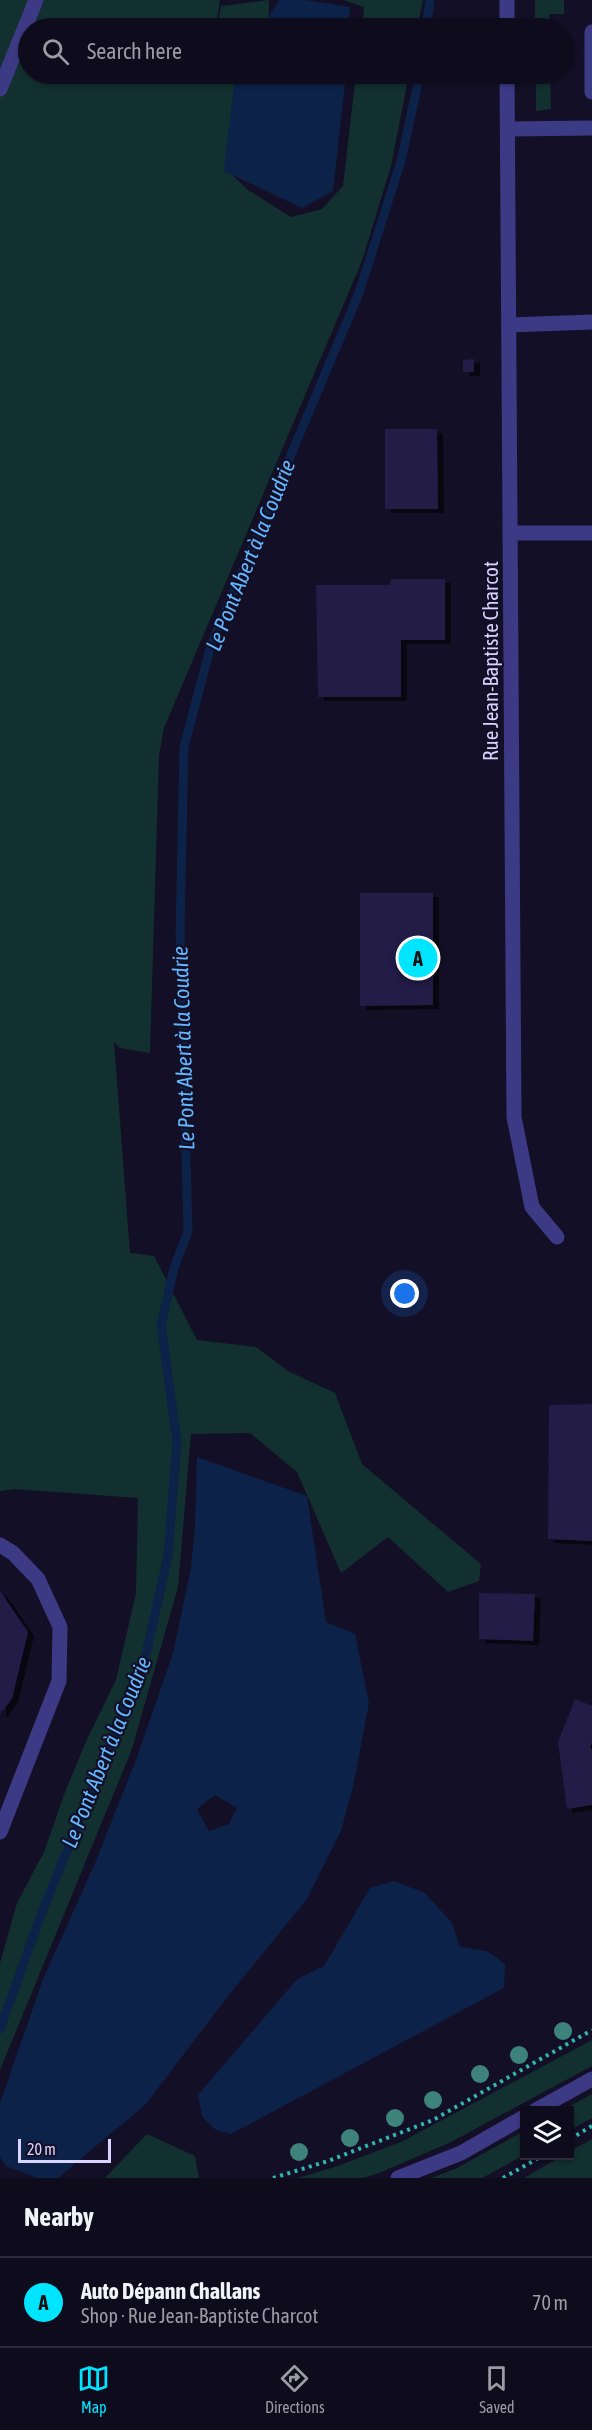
<!DOCTYPE html>
<meta charset="utf-8">
<style>
:root{--surface:#0e0b1c;--page:#171425;--text:#f1f3f6;--muted:#9b9ba3;--line:#2e2b3b;--accent:#00e5ff}
body{margin:0;font-family:"Asap Condensed",sans-serif;background:var(--page);color:var(--text)}
.controls{position:absolute;right:18px;bottom:18px;display:grid;overflow:hidden;border-radius:0px;box-shadow:0 2px 4px #0004}
.controls button{width:54px;height:54px;display:grid;place-items:center;padding:0;border:0;border-bottom:2px solid var(--line);background:var(--surface);color:var(--text);font:30px sans-serif}
.scale{position:absolute;left:18px;bottom:15px;width:93px;box-sizing:border-box;padding-left:6px;border:3px solid #d9d4ff;border-top:0;font-size:16px;line-height:21px;white-space:nowrap;color:#d9d4ff;-webkit-text-stroke:4px #130f26;paint-order:stroke}
.you{position:absolute;left:405px;top:1294px;width:21px;height:21px;margin:-15px;border:4px solid #fff;border-radius:50%;background:#1a73e8;box-shadow:0 0 0 9px #1a73e833}
.badge{display:grid;place-items:center;width:39px;height:39px;border-radius:50%;background:var(--accent);color:#111;font-size:20px;font-weight:700}
.pin{position:absolute;translate:-50% -50%;border:3px solid #fff;box-shadow:0 2px 6px #0006}
.list{margin:0;padding:0;list-style:none}
h2{display:flex;justify-content:space-between;align-items:center;height:78px;margin:0;padding:0 24px;font-size:26px}
h2 small{font-size:20px;font-weight:400;color:var(--muted)}
.list li{display:grid;grid-template-columns:39px 1fr auto;gap:18px;align-items:center;box-sizing:border-box;height:90px;padding:0 24px;border-top:2px solid var(--line)}
.list b{display:block;font-size:22px;white-space:nowrap}
.list p{margin:0;font-size:20px;white-space:nowrap;color:var(--muted)}
.list em{font-size:20px;font-style:normal;color:var(--muted)}
.icon{flex:none;width:33px;height:33px;fill:none;stroke:currentColor;stroke-width:2;stroke-linecap:round;stroke-linejoin:round}
.map{position:relative;flex:none;width:592px;height:2178px;overflow:hidden}
.search{position:absolute;background:var(--surface);box-shadow:0 2px 4px #0004;left:18px;right:18px;top:18px;height:66px;display:flex;align-items:center;gap:15px;box-sizing:border-box;padding:0 21px;border-radius:33px;color:var(--muted);font-size:22px}
.sheet{height:168px;background:var(--surface)}
nav{display:flex;justify-content:space-around;align-items:center;box-sizing:border-box;height:84px;border-top:2px solid var(--line);background:var(--surface);font-size:16px;color:var(--muted)}
nav a{display:grid;justify-items:center;gap:3px}
nav .on{color:var(--accent)}
.map>svg:first-child{display:block}
</style>
<div class="map">
<svg width="592" height="2178" viewBox="0 0 592 2178">
<defs>
<filter id="shadow"><feDropShadow dx="6" dy="4" stdDeviation="0" flood-color="#0009"/></filter>
</defs>
<rect width="100%" height="100%" fill="#130f26"/>
<g fill="#12302f">
<path d="M0 0H220L216 28H28V74H251L239 107 232 175 248 190 291 217 322 209 343 186 356 74H409L391 166 362 261 164 728 159 755 150 1053 120 1048 114 1042 130 1253 154 1256 197 1340 256 1347 288 1371 335 1393 362 1464 481 1564 479 1581 448 1592 388 1537 341 1573 297 1472 250 1433 191 1434 178 1587 132 1749 0 2070V1963L17 1903 44 1852 65 1792 88 1737 116 1680 136 1593 138 1498 14 1489 0 1491Z"/>
<path d="M269 0 268 28H217L221 6Z"/>
<path d="M343 0H423L417 28H362L364 7Z"/>
<path d="M535 0H564V14H549V28H535Z"/>
<path d="M536 74H550L551 109 536 111Z"/>
<path d="M592 2040V2066L451 2142 379 2173 363 2178H298L338 2166 403 2141Z"/>
<path d="M592 2094V2118L570 2130V2110H562Z"/>
<path d="M524 2131V2155L482 2178H431L455 2169Z"/>
<path d="M147 2134 195 2156 199 2178H105Z"/>
<path d="M592 2139V2178H524L562 2156H570V2151Z"/>
</g>
<g fill="#0c2248" fill-rule="evenodd">
<path d="M279 0H306L350 7 348 28H262Z"/>
<path d="M240 74H346L333 191 302 208 224 171 234 84Z"/>
<path d="M197 1457 307 1496 326 1622 355 1634 369 1703 353 1787 341 1831 307 1899 225 2000 146 2104 58 2178H37L6 2166 0 2157V2103L43 1979 95 1863 137 1757 173 1653 191 1568 195 1524ZM215 1795 237 1808 229 1824 209 1831 197 1809Z"/>
<path d="M394 1881 425 1893 452 1923 460 1947 487 1951 505 1964 504 1988 231 2134 216 2130 202 2117 198 2095 297 1979 324 1966 370 1888Z"/>
</g>
<g fill="none" stroke-linecap="round" stroke-linejoin="round">
<g stroke="#0c2248" stroke-width="9">
<path d="M426 28 430 0"/>
<path d="M0 2029 42 1912 144 1663 168 1556 177 1441 161 1325 174 1268 188 1231 180 932 184 747 211 645 359 293 401 161 420 74"/>
</g>
</g>
<g fill="#241b47" filter="url(#shadow)">
<path d="M474 359V372H463V360Z"/>
<path d="M385 429H437L438 509H385Z"/>
<path d="M391 579H445V640H401V697H318L316 585H390Z"/>
<path d="M360 893H433V1005L360 1006Z"/>
<path d="M592 1404V1541L548 1539 549 1405Z"/>
<path d="M0 1591 28 1632 12 1699 0 1714Z"/>
<path d="M479 1593 535 1594 533 1641 479 1639Z"/>
<path d="M575 1699 592 1706V1742L590 1747 592 1750V1805L567 1809 558 1742Z"/>
</g>
<g fill="none" stroke-linecap="round" stroke-linejoin="round">
<g stroke="#2fb8b0" stroke-width="4" stroke-dasharray="3 4.5" stroke-linecap="butt">
<path d="M570 2139 592 2126"/>
<path d="M273 2178 328 2161 433 2120 592 2030"/>
<path d="M503 2178 542 2156"/>
</g>
<g stroke="#3d3a85" stroke-width="15">
<path d="M592 32V92"/>
<path d="M0 89 36 0"/>
<path d="M508 129 592 128"/>
<path d="M509 325 592 322"/>
<path d="M510 533H592"/>
<path d="M0 1545 13 1553 38 1579 60 1627 59 1681 0 1832"/>
<path d="M536 2110 592 2079"/>
<path d="M398 2178 461 2153 524 2117"/>
</g>
<g stroke="#3d3a85" stroke-width="15">
<path d="M507 0V28"/>
<path d="M507 74 514 1117 532 1207 557 1237"/>
</g>
</g>
<g fill="#3d827b">
<circle cx="563" cy="2031" r="9"/>
<circle cx="519" cy="2055" r="9"/>
<circle cx="480" cy="2074" r="9"/>
<circle cx="433" cy="2100" r="9"/>
<circle cx="395" cy="2118" r="9"/>
<circle cx="350" cy="2138" r="9"/>
<circle cx="299" cy="2152" r="9"/>
</g>
<g text-anchor="middle" dominant-baseline="central" stroke-width="4.5" stroke-linejoin="round" paint-order="stroke">
<g font-size="21" fill="#d9d4ff" stroke="#130f26">
<text transform="translate(490 661) rotate(-90)">Rue Jean-Baptiste Charcot</text>
</g>
<g font-size="22" font-style="italic" fill="#62b6ff" stroke="#130f26">
<text transform="translate(250 555) rotate(-68)">Le Pont Abert à la Coudrie</text>
<text transform="translate(183 1048) rotate(-92)">Le Pont Abert à la Coudrie</text>
<text transform="translate(106 1752) rotate(-68)">Le Pont Abert à la Coudrie</text>
</g>
</g>
</svg>
<div class="controls">
<button><svg class="icon" aria-label="layers" viewBox="0 0 24 24"><path d="M12 4l9 5-9 5-9-5zM3 14l9 5 9-5"/></svg></button>
</div>
<div class="scale">20 m</div>
<div class="you"></div>
<div class="pin badge" style="left:418px;top:958px">A</div>
<div class="search"><svg class="icon" aria-label="search" viewBox="0 0 24 24"><circle cx="10" cy="10" r="6"/><path d="M15 15l6 6"/></svg>Search here</div>
</div>
<section class="sheet">
<h2>Nearby<small></small></h2>
<ul class="list">
<li><span class="badge">A</span><div><b>Auto Dépann Challans</b><p>Shop · Rue Jean-Baptiste Charcot</p></div><em>70 m</em></li>
</ul>
</section>
<nav>
<a class="on"><svg class="icon" aria-label="map" viewBox="0 0 24 24"><path d="M3 6l6-2 6 2 6-2v14l-6 2-6-2-6 2zM9 4v14M15 6v14"/></svg>Map</a>
<a><svg class="icon" aria-label="directions" viewBox="0 0 24 24"><path d="M12 3l9 9-9 9-9-9zM9 14v-3h6M13 9l2 2-2 2"/></svg>Directions</a>
<a><svg class="icon" aria-label="saved" viewBox="0 0 24 24"><path d="M7 4h10v16l-5-4-5 4z"/></svg>Saved</a>
</nav>
